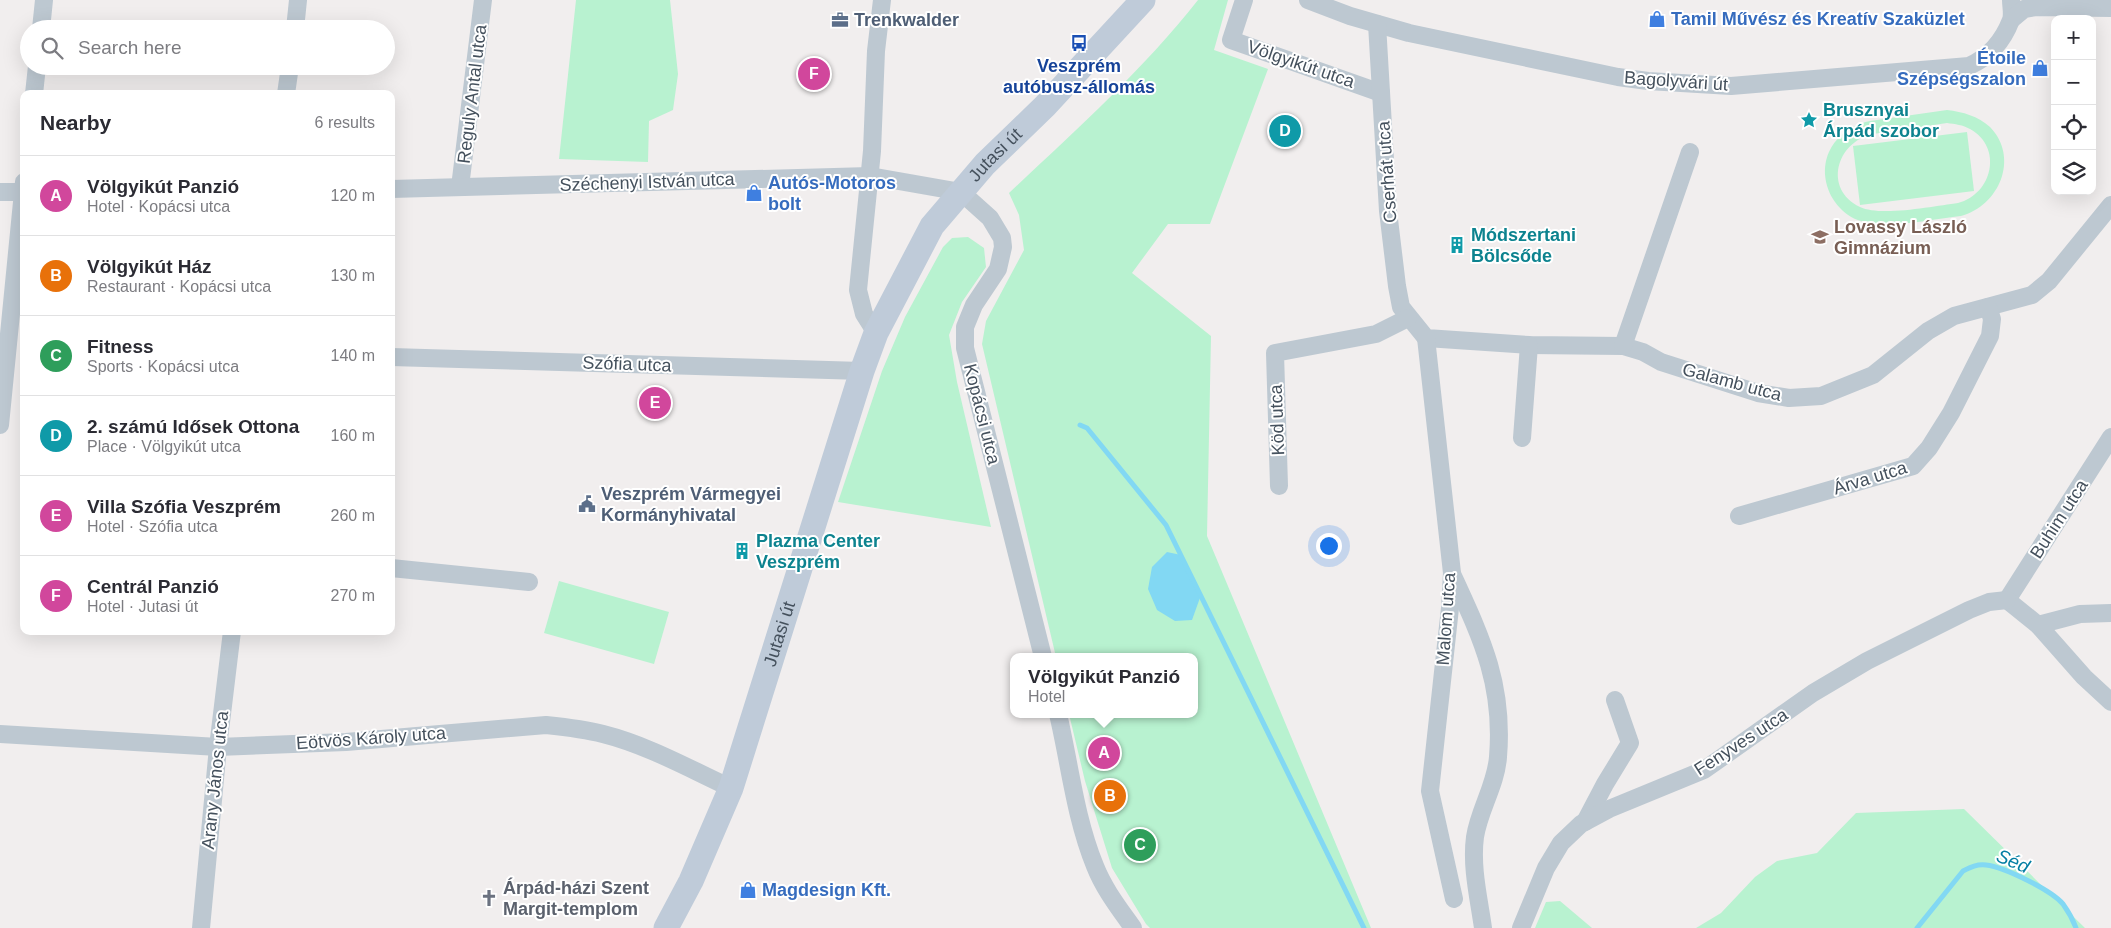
<!DOCTYPE html>
<meta charset="utf-8">
<style>
:root{--surface:#fff;--page:#f7f7f7;--text:#2b2b33;--muted:#7c7c81;--line:#e1e1e2;--accent:#2563eb}
body{margin:0;font-family:Arial,sans-serif;background:var(--page);color:var(--text)}
.controls{position:absolute;right:15px;top:15px;display:grid;overflow:hidden;border-radius:10px;box-shadow:0 5px 20px #0002}
.controls button{width:45px;height:45px;display:grid;place-items:center;padding:0;border:0;border-bottom:1px solid var(--line);background:var(--surface);color:var(--text);font:25px sans-serif}
.you{position:absolute;left:1328px;top:545px;width:18px;height:18px;margin:-12px;border:4px solid #fff;border-radius:50%;background:#1a73e8;box-shadow:0 0 0 8px #1a73e833}
.badge{display:grid;place-items:center;width:32px;height:32px;border-radius:50%;background:var(--accent);color:#fff;font-size:16px;font-weight:700}
.pin{position:absolute;translate:-50% -50%;border:2px solid #fff;box-shadow:0 1px 5px #0006}
.popup{position:absolute;left:1010px;top:653px;width:188px;height:65px;box-sizing:border-box;display:grid;place-content:center;border-radius:10px;background:var(--surface);filter:drop-shadow(0 1px 4px #0005);font-size:16px;white-space:nowrap;color:var(--muted)}
.popup b{font-size:19px;color:var(--text)}
.popup::after{content:'';position:absolute;left:50%;top:100%;margin-left:-10px;border:10px solid transparent;border-top-color:var(--surface)}
.list{margin:0;padding:0;list-style:none}
h2{display:flex;justify-content:space-between;align-items:center;height:65px;margin:0;padding:0 20px;font-size:21px}
h2 small{font-size:16px;font-weight:400;color:var(--muted)}
.list li{display:grid;grid-template-columns:32px 1fr auto;gap:15px;align-items:center;box-sizing:border-box;height:80px;padding:0 20px;border-top:1px solid var(--line)}
.list b{display:block;font-size:19px;white-space:nowrap}
.list p{margin:0;font-size:16px;white-space:nowrap;color:var(--muted)}
.list em{font-size:16px;font-style:normal;color:var(--muted)}
.icon{flex:none;width:28px;height:28px;fill:none;stroke:currentColor;stroke-width:2;stroke-linecap:round;stroke-linejoin:round}
.map{position:relative;flex:none;width:2111px;height:928px;overflow:hidden}
.search{position:absolute;background:var(--surface);box-shadow:0 5px 20px #0002;left:20px;top:20px;width:375px;height:55px;display:flex;align-items:center;gap:12px;box-sizing:border-box;padding:0 18px;border-radius:28px;color:var(--muted);font-size:19px}
.panel{position:absolute;background:var(--surface);box-shadow:0 5px 20px #0002;left:20px;top:90px;width:375px;height:545px;border-radius:10px}
.map>svg:first-child{display:block}
</style>
<div class="map">
<svg width="2111" height="928" viewBox="0 0 2111 928">
<rect width="100%" height="100%" fill="#f1eeee"/>
<g fill="#b8f2d0" fill-rule="evenodd">
<path d="M576 0H670L678 74 673 110 649 121 648 162 559 159Z"/>
<path d="M1198 0H1228L1214 50 1268 69 1210 224H1168L1132 273 1211 336 1207 536 1371 928H1150L1146 924 1112 868 1085 781 1069 714H1194V657H1056L982 344 986 321 1024 250 1019 215 1009 193C1075 131 1142 71 1198 0Z"/>
<path d="M1947 110C1963 112 1978 116 1990 127 2020 158 1999 206 1961 216 1930 219 1884 231 1855 219 1846 215 1838 207 1833 199 1813 164 1833 129 1870 121ZM1947 123C1955 124 1963 125 1970 129 2003 147 1993 194 1958 203 1934 206 1881 217 1860 207 1823 189 1836 142 1873 134Z"/>
<path d="M1967 132 1974 191 1860 205 1853 146Z"/>
<path d="M968 237 984 248 986 267 962 302 949 335 957 382 991 527 838 502 882 371 905 317 943 247 952 238Z"/>
<path d="M559 581 669 612 654 664 544 633Z"/>
<path d="M1964 809 2085 928H1696L1721 913 1755 877 1777 861 1817 853 1856 813Z"/>
<path d="M1560 901 1592 928H1535L1546 902Z"/>
</g>
<path fill="#82d8f3" d="M1167 552 1181 555 1201 595 1192 620 1175 621 1157 610 1148 589 1152 567Z"/>
<g fill="none" stroke-linecap="round" stroke-linejoin="round">
<g stroke="#82d8f3" stroke-width="5">
<path d="M1080 425 1087 428 1166 525 1364 928"/>
<path d="M1917 928 1963 871C1971 867 1977 864 1986 865 2004 867 2051 890 2063 904 2068 911 2073 920 2076 928"/>
</g>
<g stroke="#bdc8d1" stroke-width="18">
<path d="M1244 0 1231 40 1381 93"/>
<path d="M1308 0 1350 16 1409 33 1618 77 1648 81 1731 86 1969 66C1989 57 2003 41 2011 20 2013 14 2011 6 2011 0"/>
<path d="M2012 19 2024 9 2036 7 2111 8"/>
<path d="M1377 24 1388 211 1397 286 1401 307 1426 338 1529 345 1623 346 1643 352 1661 362 1758 393 1789 398 1821 396 1873 375 1928 331 1954 316 2032 295 2049 281 2111 205"/>
<path d="M41 29 44 0"/>
<path d="M295 29 298 0"/>
<path d="M34 94 37 66"/>
<path d="M286 94 290 66"/>
<path d="M460 187 483 0"/>
<path d="M391 189 870 176 961 192 990 218 1002 238 1003 247 998 269 974 305 965 327V348L1043 657"/>
<path d="M0 192H24"/>
<path d="M876 333 864 314 858 290 872 151 876 51 882 0"/>
<path d="M1426 338 1452 573 1450 608 1430 791 1454 899"/>
<path d="M1623 346 1690 152"/>
<path d="M391 357 862 371"/>
<path d="M0 425 24 182"/>
<path d="M1522 438 1529 345"/>
<path d="M1279 486 1275 353 1376 334 1408 318"/>
<path d="M1739 516 1913 466 1929 448 1951 413 1990 336 1992 319 1988 307"/>
<path d="M391 568 529 582"/>
<path d="M1453 576C1482 639 1504 685 1498 757 1496 785 1479 810 1475 837 1471 867 1479 899 1483 928"/>
<path d="M2007 600 2111 437"/>
<path d="M2007 600 2038 625 2084 677 2111 702"/>
<path d="M2038 625 2080 614 2111 613"/>
<path d="M1058 714C1070 765 1075 817 1095 866 1104 889 1119 908 1133 928"/>
<path d="M0 734 218 747 346 742 546 725C565 727 584 729 603 734 647 745 690 769 731 788"/>
<path d="M1585 822 1605 784 1630 743 1615 700"/>
<path d="M201 928 218 747 232 631"/>
<path d="M1521 928 1546 868 1561 843 1581 824 1609 809 1704 770 1813 693 1867 661 1969 610 1989 602 2007 600"/>
</g>
<path stroke="#bfcbd9" stroke-width="25" id="s1" d="M666 928 691 881 731 788 862 371 876 333 932 226 985 164 1045 106 1143 0"/>
</g>
<defs>
<g id="shop-bare" transform="scale(1.35)"><path d="M-5-2.5h2.3a2.7 3.5 0 0 1 5.4 0H5L5.5 6h-11ZM-1.5-2.5h3a1.5 2.3 0 0 0-3 0Z" fill="#3f7fe0" stroke="#fff" stroke-width="2.5" paint-order="stroke"/></g>
<g id="office-bare" transform="scale(1.35)"><path d="M-6-3h4V-5.5h4V-3h4V5H-6ZM-1-4.5V-3h2v-1.5ZM-6 0V1H6V0Z" fill="#5c6f8a" stroke="#fff" stroke-width="2.5" paint-order="stroke"/></g>
<g id="bus-bare" transform="scale(1.35)"><path d="M-5-6H5V4H4V6H2V4H-2V6H-4V4H-5ZM-3.5-4V0h7V-4ZM-3.5 1.2v1.5H-2V1.2ZM2 1.2v1.5H3.5V1.2Z" fill="#1a4fb4" stroke="#fff" stroke-width="2.5" paint-order="stroke"/></g>
<g id="sight-bare" transform="scale(1.35)"><path d="M0-6L1.8-2.2L6-1.7L2.9 1.2L3.7 5.4L0 3.3L-3.7 5.4L-2.9 1.2L-6-1.7L-1.8-2.2Z" fill="#0f9aa8" stroke="#fff" stroke-width="2.5" paint-order="stroke"/></g>
<g id="school-bare" transform="scale(1.35)"><path d="M0-5L7-2L0 1L-7-2ZM-4 1L0 2.5L4 1V4Q0 6-4 4Z" fill="#8d6e63" stroke="#fff" stroke-width="2.5" paint-order="stroke"/></g>
<g id="building-bare" transform="scale(1.35)"><path d="M-4-6H4V6H1V3H-1V6H-4ZM-2.5-4.3h1.7v1.8h-1.7ZM.8-4.3h1.7v1.8H.8ZM-2.5-1h1.7V.8h-1.7ZM.8-1h1.7V.8H.8Z" fill="#0f9aa8" stroke="#fff" stroke-width="2.5" paint-order="stroke"/></g>
<g id="civic-bare" transform="scale(1.35)"><path d="M-.6-6.5H3V-4.5H.6V-3L4-1V1h2V6H-6V1h2V-1L-.6-3ZM-1.2 2.5V6h2.4V2.5Z" fill="#5c6f8a" stroke="#fff" stroke-width="2.5" paint-order="stroke"/></g>
<g id="church-bare" transform="scale(1.35)"><path d="M-1.2-6h2.4v3.5h3.3v2.4h-3.3V6h-2.4V-.1h-3.3v-2.4h3.3Z" fill="#6b7280" stroke="#fff" stroke-width="2.5" paint-order="stroke"/></g>
</defs>
<g fill-rule="evenodd">
<use href="#shop-bare" x="1657" y="19"/>
<use href="#office-bare" x="840" y="20"/>
<use href="#bus-bare" x="1079" y="43"/>
<use href="#shop-bare" x="2040" y="68"/>
<use href="#sight-bare" x="1809" y="120"/>
<use href="#shop-bare" x="754" y="193"/>
<use href="#school-bare" x="1820" y="237"/>
<use href="#building-bare" x="1457" y="245"/>
<use href="#civic-bare" x="587" y="504"/>
<use href="#building-bare" x="742" y="551"/>
<use href="#shop-bare" x="748" y="890"/>
<use href="#church-bare" x="489" y="898"/>
</g>
<g text-anchor="middle" dominant-baseline="central" stroke-width="4" stroke-linejoin="round" paint-order="stroke">
<g font-size="18" font-weight="bold" fill="#366cbe" stroke="#fff" text-anchor="start">
<text x="1671" y="19">Tamil Művész és Kreatív Szaküzlet</text>
<text x="2026" y="58" text-anchor="end">Étoile<tspan x="2026" dy="21">Szépségszalon</tspan></text>
<text x="768" y="183">Autós-Motoros<tspan x="768" dy="21">bolt</tspan></text>
<text x="762" y="890">Magdesign Kft.</text>
</g>
<g font-size="18" font-weight="bold" fill="#4e5e75" stroke="#fff" text-anchor="start">
<text x="854" y="20">Trenkwalder</text>
<text x="601" y="494">Veszprém Vármegyei<tspan x="601" dy="21">Kormányhivatal</tspan></text>
</g>
<g font-size="18" fill="#45515d" stroke="#fff">
<text transform="translate(1301 64) rotate(19)">Völgyikút utca</text>
<text transform="translate(1676 81) rotate(4)">Bagolyvári út</text>
<text transform="translate(472 94) rotate(-83)">Reguly Antal utca</text>
<text stroke="none"><textPath href="#s1" startOffset="848">Jutasi út</textPath></text>
<text transform="translate(1387 172) rotate(-94)">Cserhát utca</text>
<text transform="translate(647 182) rotate(-2)">Széchenyi István utca</text>
<text transform="translate(627 364) rotate(2)">Szófia utca</text>
<text transform="translate(1732 382) rotate(15)">Galamb utca</text>
<text transform="translate(982 414) rotate(76)">Kopácsi utca</text>
<text transform="translate(1277 420) rotate(-92)">Köd utca</text>
<text transform="translate(1870 478) rotate(-17)">Árva utca</text>
<text transform="translate(2059 519) rotate(-57)">Buhim utca</text>
<text transform="translate(1446 619) rotate(-86)">Malom utca</text>
<text stroke="none"><textPath href="#s1" startOffset="316">Jutasi út</textPath></text>
<text transform="translate(371 738) rotate(-4)">Eötvös Károly utca</text>
<text transform="translate(1741 742) rotate(-33)">Fenyves utca</text>
<text transform="translate(215 780) rotate(-84)">Arany János utca</text>
</g>
<g font-size="18" font-weight="bold" fill="#164399" stroke="#fff">
<text x="1079" y="66">Veszprém<tspan x="1079" dy="21">autóbusz-állomás</tspan></text>
</g>
<g font-size="18" font-weight="bold" fill="#0d838f" stroke="#fff" text-anchor="start">
<text x="1823" y="110">Brusznyai<tspan x="1823" dy="21">Árpád szobor</tspan></text>
<text x="1471" y="235">Módszertani<tspan x="1471" dy="21">Bölcsőde</tspan></text>
<text x="756" y="541">Plazma Center<tspan x="756" dy="21">Veszprém</tspan></text>
</g>
<g font-size="18" font-weight="bold" fill="#785e54" stroke="#fff" text-anchor="start">
<text x="1834" y="227">Lovassy László<tspan x="1834" dy="21">Gimnázium</tspan></text>
</g>
<g font-size="18" font-weight="bold" fill="#5b616d" stroke="#fff" text-anchor="start">
<text x="503" y="888">Árpád-házi Szent<tspan x="503" dy="21">Margit-templom</tspan></text>
</g>
<g font-size="19" font-style="italic" fill="#037ea3" stroke="#fff">
<text transform="translate(2013 861) rotate(23)">Séd</text>
</g>
</g>
</svg>
<div class="controls">
<button>+</button>
<button>−</button>
<button><svg class="icon" aria-label="locate" viewBox="0 0 24 24"><circle cx="12" cy="12" r="6"/><path d="M12 2v4M12 18v4M2 12h4M18 12h4"/></svg></button>
<button><svg class="icon" aria-label="layers" viewBox="0 0 24 24"><path d="M12 4l9 5-9 5-9-5zM3 14l9 5 9-5"/></svg></button>
</div>
<div class="you"></div>
<div class="pin badge" style="left:1104px;top:753px;background:#d1479c">A</div>
<div class="popup"><b>Völgyikút Panzió</b>Hotel</div>
<div class="pin badge" style="left:1110px;top:796px;background:#e8710a">B</div>
<div class="pin badge" style="left:1140px;top:845px;background:#2e9e5b">C</div>
<div class="pin badge" style="left:1285px;top:131px;background:#0f9aa8">D</div>
<div class="pin badge" style="left:655px;top:403px;background:#d1479c">E</div>
<div class="pin badge" style="left:814px;top:74px;background:#d1479c">F</div>
<div class="search"><svg class="icon" aria-label="search" viewBox="0 0 24 24"><circle cx="10" cy="10" r="6"/><path d="M15 15l6 6"/></svg>Search here</div>
<section class="panel">
<h2>Nearby<small>6 results</small></h2>
<ul class="list">
<li><span class="badge" style="background:#d1479c">A</span><div><b>Völgyikút Panzió</b><p>Hotel · Kopácsi utca</p></div><em>120 m</em></li>
<li><span class="badge" style="background:#e8710a">B</span><div><b>Völgyikút Ház</b><p>Restaurant · Kopácsi utca</p></div><em>130 m</em></li>
<li><span class="badge" style="background:#2e9e5b">C</span><div><b>Fitness</b><p>Sports · Kopácsi utca</p></div><em>140 m</em></li>
<li><span class="badge" style="background:#0f9aa8">D</span><div><b>2. számú Idősek Ottona</b><p>Place · Völgyikút utca</p></div><em>160 m</em></li>
<li><span class="badge" style="background:#d1479c">E</span><div><b>Villa Szófia Veszprém</b><p>Hotel · Szófia utca</p></div><em>260 m</em></li>
<li><span class="badge" style="background:#d1479c">F</span><div><b>Centrál Panzió</b><p>Hotel · Jutasi út</p></div><em>270 m</em></li>
</ul>
</section>
</div>
